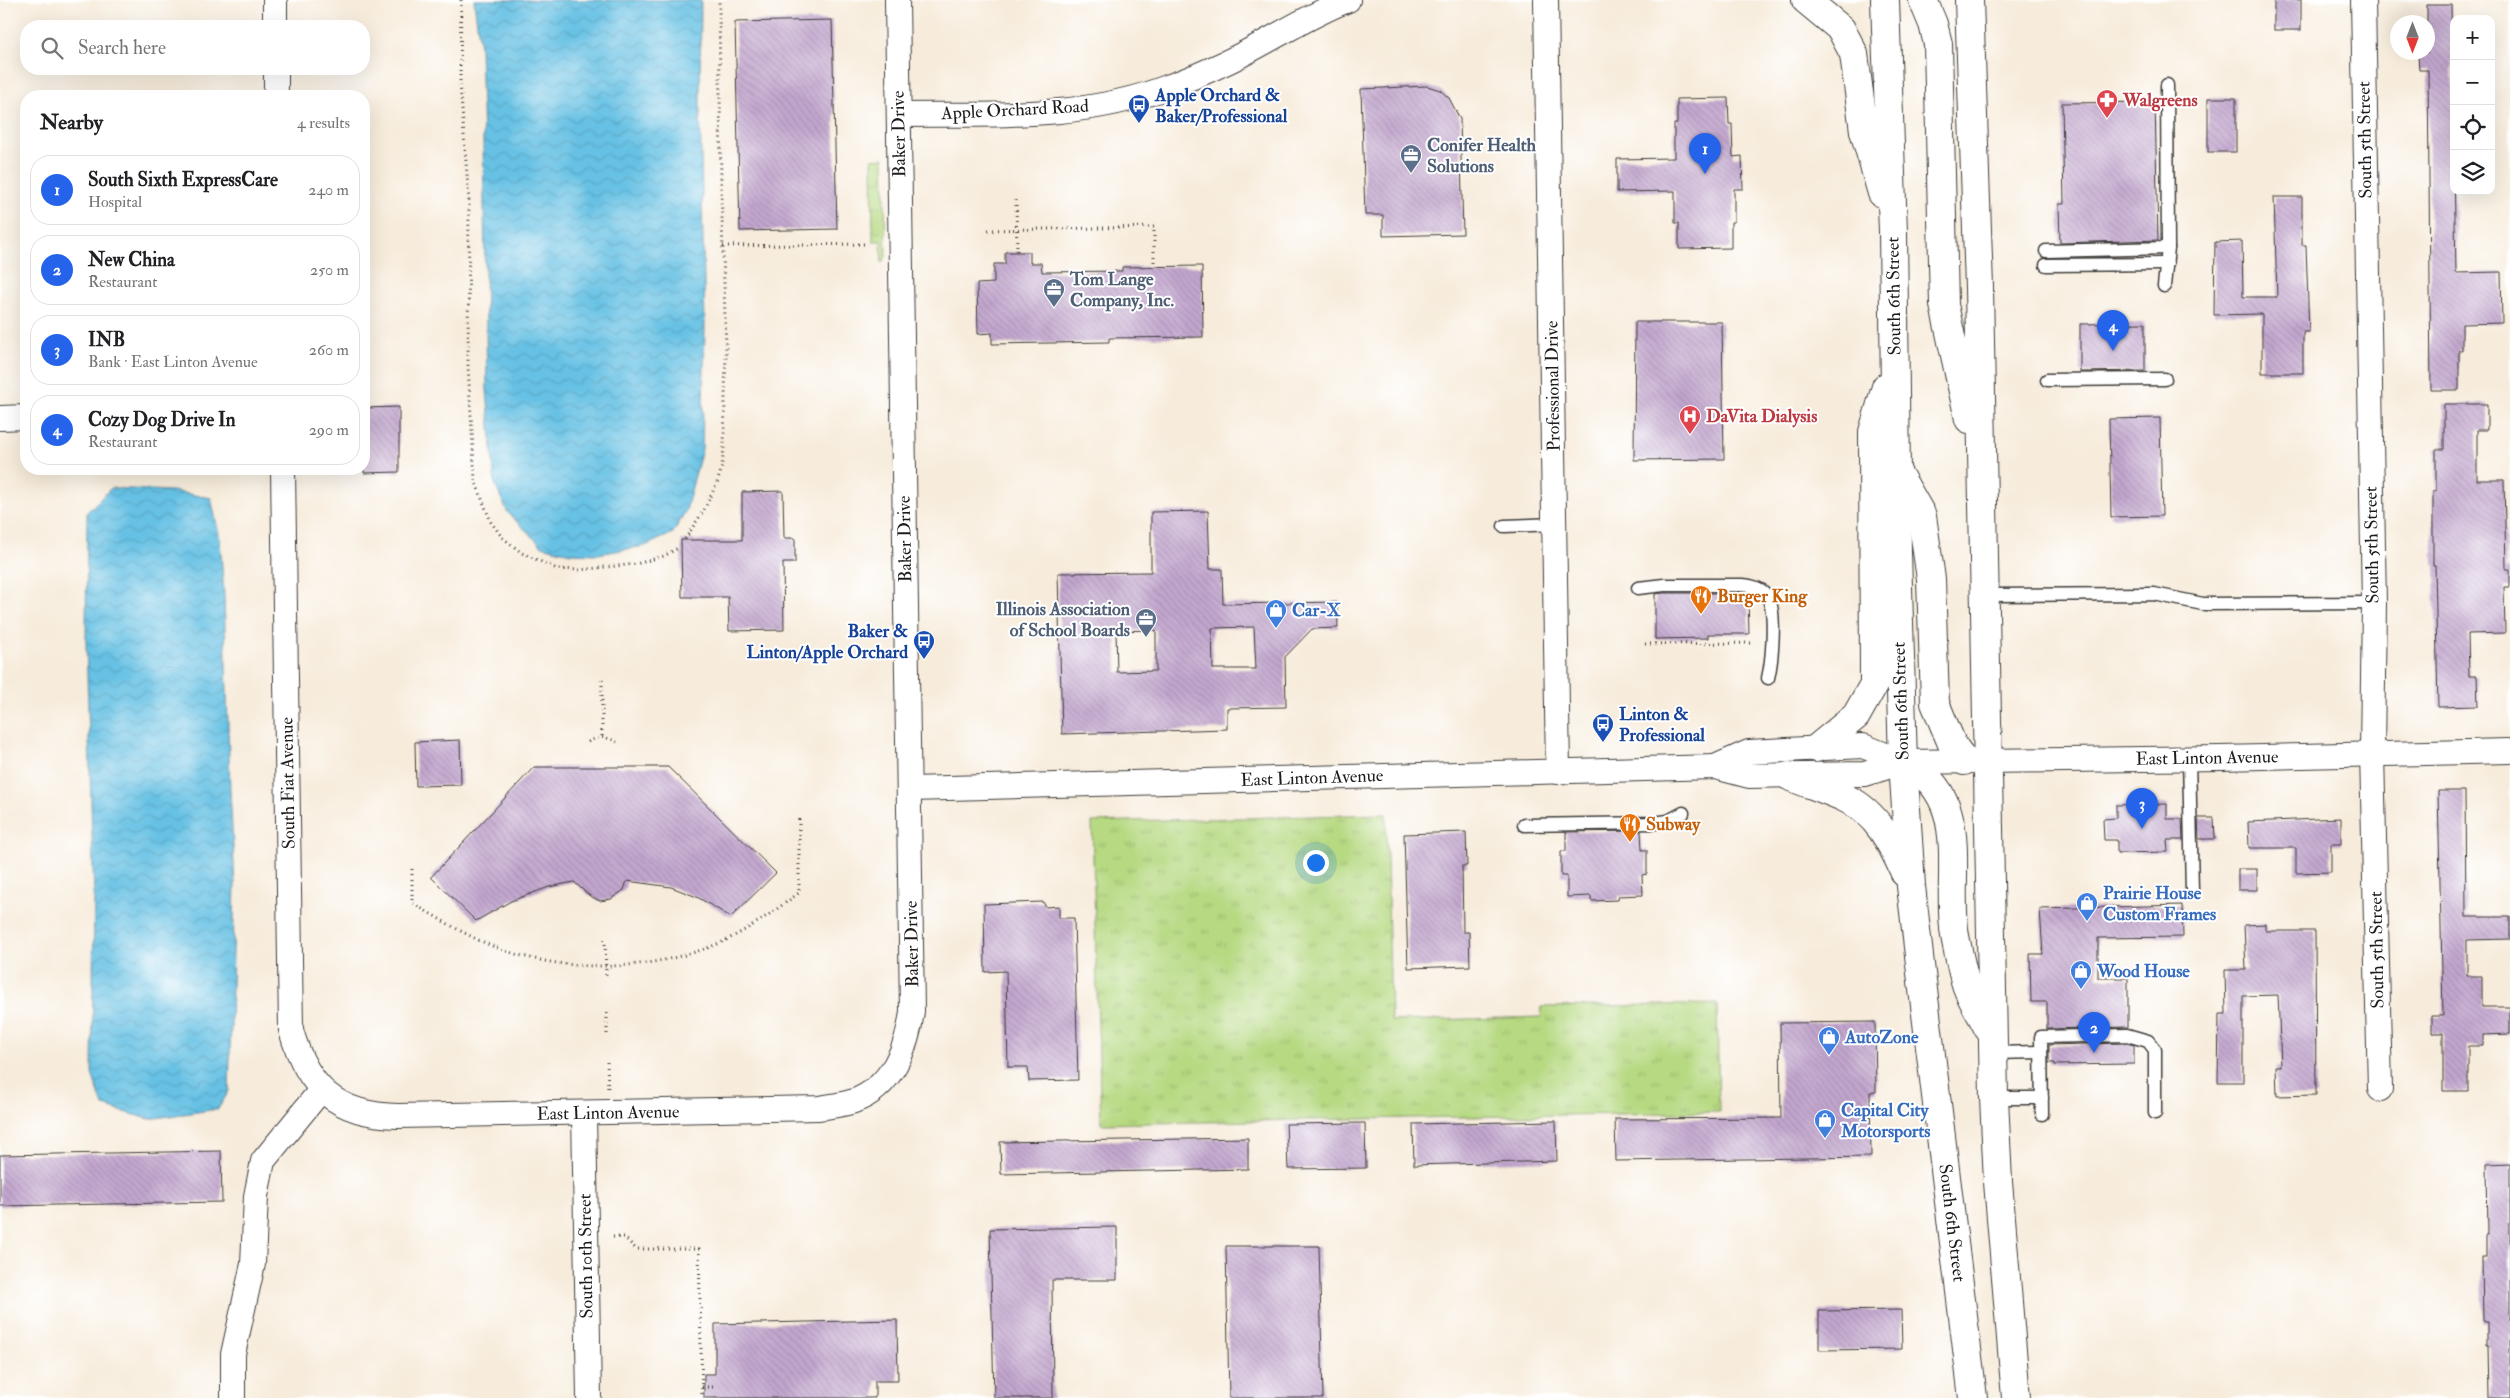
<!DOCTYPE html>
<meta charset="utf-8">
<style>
:root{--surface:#fff;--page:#f6f6f6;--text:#202124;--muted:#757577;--line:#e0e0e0;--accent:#2563eb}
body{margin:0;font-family:"IM FELL Double Pica",serif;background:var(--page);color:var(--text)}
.controls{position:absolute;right:15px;top:15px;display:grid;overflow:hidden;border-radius:10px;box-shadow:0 5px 20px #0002}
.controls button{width:45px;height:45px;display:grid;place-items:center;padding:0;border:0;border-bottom:1px solid var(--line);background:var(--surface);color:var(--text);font:25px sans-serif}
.compass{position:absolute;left:2390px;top:15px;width:45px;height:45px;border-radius:50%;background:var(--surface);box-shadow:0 5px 20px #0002;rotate:180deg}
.you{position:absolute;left:1315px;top:862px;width:18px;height:18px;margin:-12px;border:4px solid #fff;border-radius:50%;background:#1a73e8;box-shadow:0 0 0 8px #1a73e833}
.badge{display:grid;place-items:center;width:32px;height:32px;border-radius:50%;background:var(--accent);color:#fff;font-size:16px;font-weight:700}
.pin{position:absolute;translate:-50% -41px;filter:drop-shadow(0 1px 2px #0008)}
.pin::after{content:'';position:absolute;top:26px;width:18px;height:15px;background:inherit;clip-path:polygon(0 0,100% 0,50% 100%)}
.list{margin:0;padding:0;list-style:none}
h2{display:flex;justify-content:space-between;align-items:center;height:65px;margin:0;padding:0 20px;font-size:21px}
h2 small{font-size:16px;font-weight:400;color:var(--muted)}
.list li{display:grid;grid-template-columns:32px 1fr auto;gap:15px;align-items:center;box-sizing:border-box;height:70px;margin:0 10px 10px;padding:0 10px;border:1px solid var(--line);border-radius:20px}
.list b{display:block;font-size:19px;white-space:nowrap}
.list p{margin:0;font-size:16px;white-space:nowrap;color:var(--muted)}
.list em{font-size:16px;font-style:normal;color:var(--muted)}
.icon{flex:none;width:28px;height:28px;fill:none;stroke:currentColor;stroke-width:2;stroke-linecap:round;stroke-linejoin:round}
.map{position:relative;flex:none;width:2510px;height:1398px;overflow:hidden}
.search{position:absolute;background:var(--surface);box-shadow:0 5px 20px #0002;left:20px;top:20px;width:350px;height:55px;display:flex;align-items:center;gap:12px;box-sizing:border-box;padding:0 18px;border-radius:20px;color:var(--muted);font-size:19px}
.panel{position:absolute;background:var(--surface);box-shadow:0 5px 20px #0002;left:20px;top:90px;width:350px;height:385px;border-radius:20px}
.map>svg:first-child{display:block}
</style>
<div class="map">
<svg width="2510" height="1398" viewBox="0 0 2510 1398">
<defs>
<pattern id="grass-tufts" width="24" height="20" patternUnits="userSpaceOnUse" patternTransform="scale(1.25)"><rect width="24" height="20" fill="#b6d981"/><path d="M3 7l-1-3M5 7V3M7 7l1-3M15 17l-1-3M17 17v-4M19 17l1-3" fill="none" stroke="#9cba6f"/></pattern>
<pattern id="water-waves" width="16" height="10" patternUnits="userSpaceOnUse" patternTransform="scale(1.25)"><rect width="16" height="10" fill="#66c1e4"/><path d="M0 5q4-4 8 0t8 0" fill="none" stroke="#58a5c3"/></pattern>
<pattern id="building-back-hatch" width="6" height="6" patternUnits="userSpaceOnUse" patternTransform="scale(1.25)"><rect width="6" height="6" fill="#c2a6ce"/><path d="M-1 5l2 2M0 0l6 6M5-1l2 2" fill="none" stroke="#a68eb0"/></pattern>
</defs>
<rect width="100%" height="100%" fill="#fff"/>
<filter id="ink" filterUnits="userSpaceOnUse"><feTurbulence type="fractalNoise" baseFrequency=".02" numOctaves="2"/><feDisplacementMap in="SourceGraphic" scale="10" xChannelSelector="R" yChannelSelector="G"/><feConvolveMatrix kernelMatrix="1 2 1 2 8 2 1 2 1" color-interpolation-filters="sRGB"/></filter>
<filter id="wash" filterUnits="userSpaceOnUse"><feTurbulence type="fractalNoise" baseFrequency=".0096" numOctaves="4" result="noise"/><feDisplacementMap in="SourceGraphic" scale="20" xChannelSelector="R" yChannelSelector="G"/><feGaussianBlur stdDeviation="1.12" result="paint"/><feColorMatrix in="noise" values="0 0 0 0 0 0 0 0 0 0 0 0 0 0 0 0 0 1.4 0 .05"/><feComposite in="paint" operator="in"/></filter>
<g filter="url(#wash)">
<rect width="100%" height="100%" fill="#f7ecdb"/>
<g fill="url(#grass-tufts)" stroke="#697a4e">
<path d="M884 158 886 257 882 263 881 241H873L872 159Z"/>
<path d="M1386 814 1391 1021 1541 1017 1542 1007 1717 1004 1719 1112 1101 1124 1092 822Z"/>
</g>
<g fill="url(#water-waves)" stroke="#416e80">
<path d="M474 0H701L700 106 705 328 702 449 686 510 673 533 645 546 598 554 570 553 542 546 508 513 495 485 487 390 483 139 480 48Z"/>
<path d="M111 488 172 491 211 498 220 539 224 596 230 790 235 884 229 1091 218 1109 149 1119 103 1106 92 1074 94 898 86 644 87 512Z"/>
</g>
<g id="blocks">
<g fill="url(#building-back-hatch)" fill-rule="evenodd">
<rect x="2274" y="0" width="27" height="30"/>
<path d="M2427 5H2451L2456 273 2501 272 2502 323 2462 324V350H2459V390H2431L2428 70H2419L2418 53H2427Z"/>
<path d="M832 20 837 229 740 231 735 22Z"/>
<path d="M1427 86 1440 90 1449 98 1460 119 1463 234 1383 236V215H1365L1361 89Z"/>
<path d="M1728 98 1729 124H1732L1733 157 1742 156 1743 189H1734V222H1731V248L1679 249V223H1675V191L1617 192V159L1674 158V124H1677V99Z"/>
<rect x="2208" y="98" width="28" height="54"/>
<path d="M2155 102 2158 240 2060 243 2059 204H2064L2062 103Z"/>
<path d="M2274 197H2302V245H2306L2309 332H2303V373H2262V314L2214 315 2215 242 2242 241 2243 297H2277Z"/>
<path d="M1005 252H1030V263H1041L1042 272 1122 271V267L1202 266 1203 337 1109 338V342L992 344V333L978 334 977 284 994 283V264H1005Z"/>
<path d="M1635 322H1722L1724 459 1634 460Z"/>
<path d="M2145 323V371L2080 372V324Z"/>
<path d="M2444 404H2487V430H2477V480H2504L2506 569H2510V587H2504L2505 633 2468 634 2469 676H2477L2478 706 2438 707 2435 565H2433V491H2436V449H2444Z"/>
<path d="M399 407V472L364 473V408Z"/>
<path d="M2160 418 2162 516 2111 517 2109 419Z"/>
<path d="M783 491 784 538H795V563H783L784 630 729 631 728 597H682L681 540H742V492Z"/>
<path d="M1208 511 1210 569H1222L1223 604 1337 602 1338 628 1312 629 1285 657 1286 707 1227 708V729L1062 734 1058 573 1151 572V512ZM1254 627 1256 669H1213L1212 628ZM1156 630V671L1117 672 1116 631Z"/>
<path d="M1664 593H1732V597H1748L1749 634H1708V638L1655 639V594Z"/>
<path d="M460 740 461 785 416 786 415 742Z"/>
<path d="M534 767H668L776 873 731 917 697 897 671 887 627 881 624 890 611 899 600 901 590 896 574 882 549 887 511 901 476 921 431 877Z"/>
<path d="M2438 791H2465L2466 917H2510V939L2467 940V976H2482V1007H2510V1034L2483 1035V1046H2468V1091H2443V1033H2432V1016H2443Z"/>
<path d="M2167 804V819H2182L2183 840H2167L2168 852 2117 853V840H2104L2103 819 2116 818V805Z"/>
<path d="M2198 818H2214L2215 839H2199Z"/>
<path d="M2341 818V844H2331V872L2296 873V848H2249L2248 822Z"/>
<path d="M1641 831 1642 850H1647V874L1642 875 1643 895 1619 896 1618 900 1591 901V896L1567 897V876H1561V851H1566V832Z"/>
<path d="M1466 832 1467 866H1462L1463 932H1469L1470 966 1408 968 1404 834Z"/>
<rect x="2238" y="869" width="19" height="21"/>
<path d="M1043 902 1046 907 1059 906V918H1074L1078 1080 1029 1081 1028 1067H1008L1006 971 985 972 984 904Z"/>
<path d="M2182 905 2183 937 2098 938V978H2128V1027L2047 1029V1002H2031L2030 954H2043L2040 909Z"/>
<path d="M2266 924V931H2315L2316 1095 2277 1096 2276 1066H2281L2278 995 2243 996V1082H2218L2219 1014H2226L2225 970H2246L2244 925Z"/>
<path d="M1875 1022 1876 1092H1870L1871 1157 1616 1161 1615 1119 1781 1118 1780 1023Z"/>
<path d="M2126 1043 2134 1045V1064L2055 1065V1063H2049V1045Z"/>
<path d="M1556 1121 1557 1161 1414 1165 1413 1124Z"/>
<path d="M1365 1123 1366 1168 1288 1169 1286 1124Z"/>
<path d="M1248 1138V1169L1001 1174 1000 1142Z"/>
<path d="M221 1151 222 1202 0 1206V1155Z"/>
<path d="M2510 1163V1398H2490L2489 1345H2487V1322H2483L2482 1258H2486V1235H2488L2487 1164Z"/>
<path d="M1117 1227V1280H1052L1053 1398H994L990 1229Z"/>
<path d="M1226 1246H1319L1323 1398H1229Z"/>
<path d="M1901 1310 1902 1349 1819 1350V1311Z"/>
<path d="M897 1320 898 1381H875V1398H704V1374H715V1324Z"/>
</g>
</g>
</g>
<g filter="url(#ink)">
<use href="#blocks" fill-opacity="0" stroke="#3d3b39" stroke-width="1"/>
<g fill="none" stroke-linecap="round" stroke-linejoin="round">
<g stroke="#3d3b39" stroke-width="15">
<g id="service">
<path d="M2046 251 2168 248"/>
<path d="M2046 265 2167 264"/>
<path d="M2164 286 2168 248 2167 85"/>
<path d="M2047 380 2165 379"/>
<path d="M1504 526 1556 524"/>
<path d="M1638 588 1664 585H1743C1754 586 1765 589 1769 600 1776 614 1772 662 1768 678"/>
<path d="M1983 595 2154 594 2203 604 2374 603"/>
<path d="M2189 758 2192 891"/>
<path d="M1524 825 1654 823 1668 821 1683 813"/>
<path d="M1993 1053 2041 1052"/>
<path d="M1994 1098H2042"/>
<path d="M2042 1114 2041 1037 2127 1035 2148 1041 2155 1050V1113"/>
</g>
</g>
<g stroke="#3d3b39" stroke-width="26">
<g id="minor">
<path d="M275 0V26"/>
<path d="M1546 0 1558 772"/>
<path d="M2363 0 2374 603 2372 754 2380 1089"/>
<path d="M276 69V96"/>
<path d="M899 115C990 114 1084 120 1170 86 1190 79 1210 70 1229 61 1269 42 1306 16 1348 0"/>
<path d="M0 418 26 417"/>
<path d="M283 469 291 1030C307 1088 337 1115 398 1116L819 1108C831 1106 843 1105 854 1101 891 1088 908 1047 912 1011L897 0"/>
<path d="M1715 767 1749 752 1863 746 1903 762"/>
<path d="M910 789 1715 767 1749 776 1865 774 1903 762 2221 758 2510 751"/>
<path d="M584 1113 589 1398"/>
<path d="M233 1398V1354L253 1264 256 1196 263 1161 321 1090"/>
</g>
</g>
<g stroke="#3d3b39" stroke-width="30">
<g id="primary">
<path d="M1806 0 1841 29 1854 54 1864 131 1882 193"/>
<path d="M1885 0 1893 232 1897 552 1903 762 1911 886 1921 973 1973 1398"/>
<path d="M1923 0 1933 24 1938 44 1944 305 1969 419"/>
<path d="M1969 0 1979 287 1994 1098 1998 1182 2016 1398"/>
<path d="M1898 474 1922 516 1931 579 1935 703 1952 744 1964 761"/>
<path d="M1817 748 1856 716 1874 684 1873 432 1886 387"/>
<path d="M1903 762C1975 795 1945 875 1955 936 1958 951 1961 966 1965 981 1969 997 1981 1013 1988 1028"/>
<path d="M1789 776C1808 784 1828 790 1847 799 1877 813 1892 844 1905 873"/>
</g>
</g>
<g stroke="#3d3b39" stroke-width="3" stroke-dasharray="1 4" stroke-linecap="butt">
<path d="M461 0 460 83 469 201 468 366 475 480 482 499 491 522 502 537 522 553 557 569 578 570 636 564 664 556 678 548"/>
<path d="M1016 200 1017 252"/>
<path d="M988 230 1154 227V263"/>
<path d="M723 246 868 244"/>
<path d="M685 539 704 510 717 483 722 467 724 447 726 350 721 185 719 0"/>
<path d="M1645 644 1755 643"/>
<path d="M602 680V737"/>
<path d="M588 742C599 736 605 736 617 742"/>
<path d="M412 869V903C442 920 471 939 503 950 572 974 655 971 722 942 750 929 774 911 799 893V819"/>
<path d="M605 939 606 978"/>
<path d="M607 1013V1037"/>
<path d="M607 1062 608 1090"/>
<path d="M613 1237H624L636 1249H699L702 1398"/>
<path d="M702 1387H716"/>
</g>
<use href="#service" stroke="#fff" stroke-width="12"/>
<use href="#minor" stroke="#fff" stroke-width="24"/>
<use href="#primary" stroke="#fff" stroke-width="28"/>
</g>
</g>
<defs>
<g id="pharmacy-pin" transform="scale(1.125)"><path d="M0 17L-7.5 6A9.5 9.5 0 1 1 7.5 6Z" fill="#e0444e" stroke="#fff"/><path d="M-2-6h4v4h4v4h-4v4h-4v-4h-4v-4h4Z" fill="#fff"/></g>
<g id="bus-pin" transform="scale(1.125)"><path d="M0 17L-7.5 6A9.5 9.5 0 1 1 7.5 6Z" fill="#1a4fb4" stroke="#fff"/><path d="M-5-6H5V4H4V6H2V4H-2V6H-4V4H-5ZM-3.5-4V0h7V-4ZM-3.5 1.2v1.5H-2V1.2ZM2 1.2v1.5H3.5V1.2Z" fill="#fff"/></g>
<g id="office-pin" transform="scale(1.125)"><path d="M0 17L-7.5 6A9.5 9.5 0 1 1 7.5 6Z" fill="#5c6f8a" stroke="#fff"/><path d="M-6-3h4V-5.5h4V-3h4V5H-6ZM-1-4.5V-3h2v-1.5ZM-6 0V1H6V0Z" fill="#fff"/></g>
<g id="hospital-pin" transform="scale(1.125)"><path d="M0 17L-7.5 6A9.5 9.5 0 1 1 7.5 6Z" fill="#e0444e" stroke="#fff"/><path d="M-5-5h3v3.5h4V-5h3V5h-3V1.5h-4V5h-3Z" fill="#fff"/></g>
<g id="restaurant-pin" transform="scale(1.125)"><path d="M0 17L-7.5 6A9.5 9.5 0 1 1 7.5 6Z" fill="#e8710a" stroke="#fff"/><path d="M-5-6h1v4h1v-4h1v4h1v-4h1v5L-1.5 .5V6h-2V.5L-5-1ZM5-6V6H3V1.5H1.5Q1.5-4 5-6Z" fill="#fff"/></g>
<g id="shop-pin" transform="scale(1.125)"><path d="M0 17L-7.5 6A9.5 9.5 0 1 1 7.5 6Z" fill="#3f7fe0" stroke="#fff"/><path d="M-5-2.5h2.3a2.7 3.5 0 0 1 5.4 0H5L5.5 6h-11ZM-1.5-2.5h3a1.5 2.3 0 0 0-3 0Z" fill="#fff"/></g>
</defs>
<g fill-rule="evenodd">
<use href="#pharmacy-pin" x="2107" y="100"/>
<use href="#bus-pin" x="1139" y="105"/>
<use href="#office-pin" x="1411" y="155"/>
<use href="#office-pin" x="1054" y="289"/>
<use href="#hospital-pin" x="1690" y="416"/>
<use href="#restaurant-pin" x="1701" y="596"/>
<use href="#shop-pin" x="1276" y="610"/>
<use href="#office-pin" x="1146" y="619"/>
<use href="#bus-pin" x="924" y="641"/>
<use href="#bus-pin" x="1603" y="724"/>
<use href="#restaurant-pin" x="1630" y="824"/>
<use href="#shop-pin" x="2087" y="903"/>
<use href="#shop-pin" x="2081" y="971"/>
<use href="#shop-pin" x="1829" y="1037"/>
<use href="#shop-pin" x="1825" y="1120"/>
</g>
<g text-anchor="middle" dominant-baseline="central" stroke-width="4" stroke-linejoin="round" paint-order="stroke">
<g font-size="18" font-weight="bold" fill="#164399" stroke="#fff" text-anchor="start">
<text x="1155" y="95">Apple Orchard &amp;<tspan x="1155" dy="21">Baker/Professional</tspan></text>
<text x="908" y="631" text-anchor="end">Baker &amp;<tspan x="908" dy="21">Linton/Apple Orchard</tspan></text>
<text x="1619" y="714">Linton &amp;<tspan x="1619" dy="21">Professional</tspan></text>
</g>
<g font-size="18" font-weight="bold" fill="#be3a42" stroke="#fff" text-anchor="start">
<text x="2123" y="100">Walgreens</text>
<text x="1706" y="416">DaVita Dialysis</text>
</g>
<g font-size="18" fill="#1c1c1c" stroke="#fff">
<text transform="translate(1015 110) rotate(-3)">Apple Orchard Road</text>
<text transform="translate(899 134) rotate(-91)">Baker Drive</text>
<text transform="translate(2365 140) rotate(-91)">South 5th Street</text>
<text transform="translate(1894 296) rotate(-91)">South 6th Street</text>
<text transform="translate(1553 386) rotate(-91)">Professional Drive</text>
<text transform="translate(905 539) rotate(-91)">Baker Drive</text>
<text transform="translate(2372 545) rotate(-91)">South 5th Street</text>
<text transform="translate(1901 701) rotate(-92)">South 6th Street</text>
<text transform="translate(2207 758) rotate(-1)">East Linton Avenue</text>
<text transform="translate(1312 778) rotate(-2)">East Linton Avenue</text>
<text transform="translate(288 783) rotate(-91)">South Fiat Avenue</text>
<text transform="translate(912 944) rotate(-91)">Baker Drive</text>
<text transform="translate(2377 950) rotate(-91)">South 5th Street</text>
<text transform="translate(608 1113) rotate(-1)">East Linton Avenue</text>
<text transform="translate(1952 1223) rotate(83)">South 6th Street</text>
<text transform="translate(586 1256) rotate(-91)">South 10th Street</text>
</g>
<g font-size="18" font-weight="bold" fill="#4e5e75" stroke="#fff" text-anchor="start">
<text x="1427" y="145">Conifer Health<tspan x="1427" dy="21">Solutions</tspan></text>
<text x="1070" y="279">Tom Lange<tspan x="1070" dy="21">Company, Inc.</tspan></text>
<text x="1130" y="609" text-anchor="end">Illinois Association<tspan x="1130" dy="21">of School Boards</tspan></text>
</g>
<g font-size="18" font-weight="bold" fill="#c56008" stroke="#fff" text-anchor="start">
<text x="1717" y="596">Burger King</text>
<text x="1646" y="824">Subway</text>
</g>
<g font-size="18" font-weight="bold" fill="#366cbe" stroke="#fff" text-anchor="start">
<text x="1292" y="610">Car-X</text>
<text x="2103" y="893">Prairie House<tspan x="2103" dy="21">Custom Frames</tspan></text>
<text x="2097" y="971">Wood House</text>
<text x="1845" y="1037">AutoZone</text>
<text x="1841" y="1110">Capital City<tspan x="1841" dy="21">Motorsports</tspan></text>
</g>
</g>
</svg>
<div class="controls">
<button>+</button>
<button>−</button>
<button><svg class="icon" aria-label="locate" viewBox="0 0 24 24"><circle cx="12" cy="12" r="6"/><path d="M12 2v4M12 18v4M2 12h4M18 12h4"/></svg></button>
<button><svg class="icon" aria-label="layers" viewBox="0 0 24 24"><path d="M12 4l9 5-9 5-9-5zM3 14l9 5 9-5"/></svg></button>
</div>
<svg class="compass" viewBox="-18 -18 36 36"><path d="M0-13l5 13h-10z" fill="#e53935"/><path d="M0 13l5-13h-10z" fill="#757577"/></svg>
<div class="you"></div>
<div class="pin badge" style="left:1705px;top:174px">1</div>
<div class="pin badge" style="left:2094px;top:1053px">2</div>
<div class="pin badge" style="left:2142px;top:829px">3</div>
<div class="pin badge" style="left:2113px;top:351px">4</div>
<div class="search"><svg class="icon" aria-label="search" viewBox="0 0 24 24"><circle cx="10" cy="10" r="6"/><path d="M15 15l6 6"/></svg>Search here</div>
<section class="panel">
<h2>Nearby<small>4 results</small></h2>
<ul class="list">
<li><span class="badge">1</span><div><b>South Sixth ExpressCare</b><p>Hospital</p></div><em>240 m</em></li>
<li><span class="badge">2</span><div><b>New China</b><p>Restaurant</p></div><em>250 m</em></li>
<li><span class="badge">3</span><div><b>INB</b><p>Bank · East Linton Avenue</p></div><em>260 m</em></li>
<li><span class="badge">4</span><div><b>Cozy Dog Drive In</b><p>Restaurant</p></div><em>290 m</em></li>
</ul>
</section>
</div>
